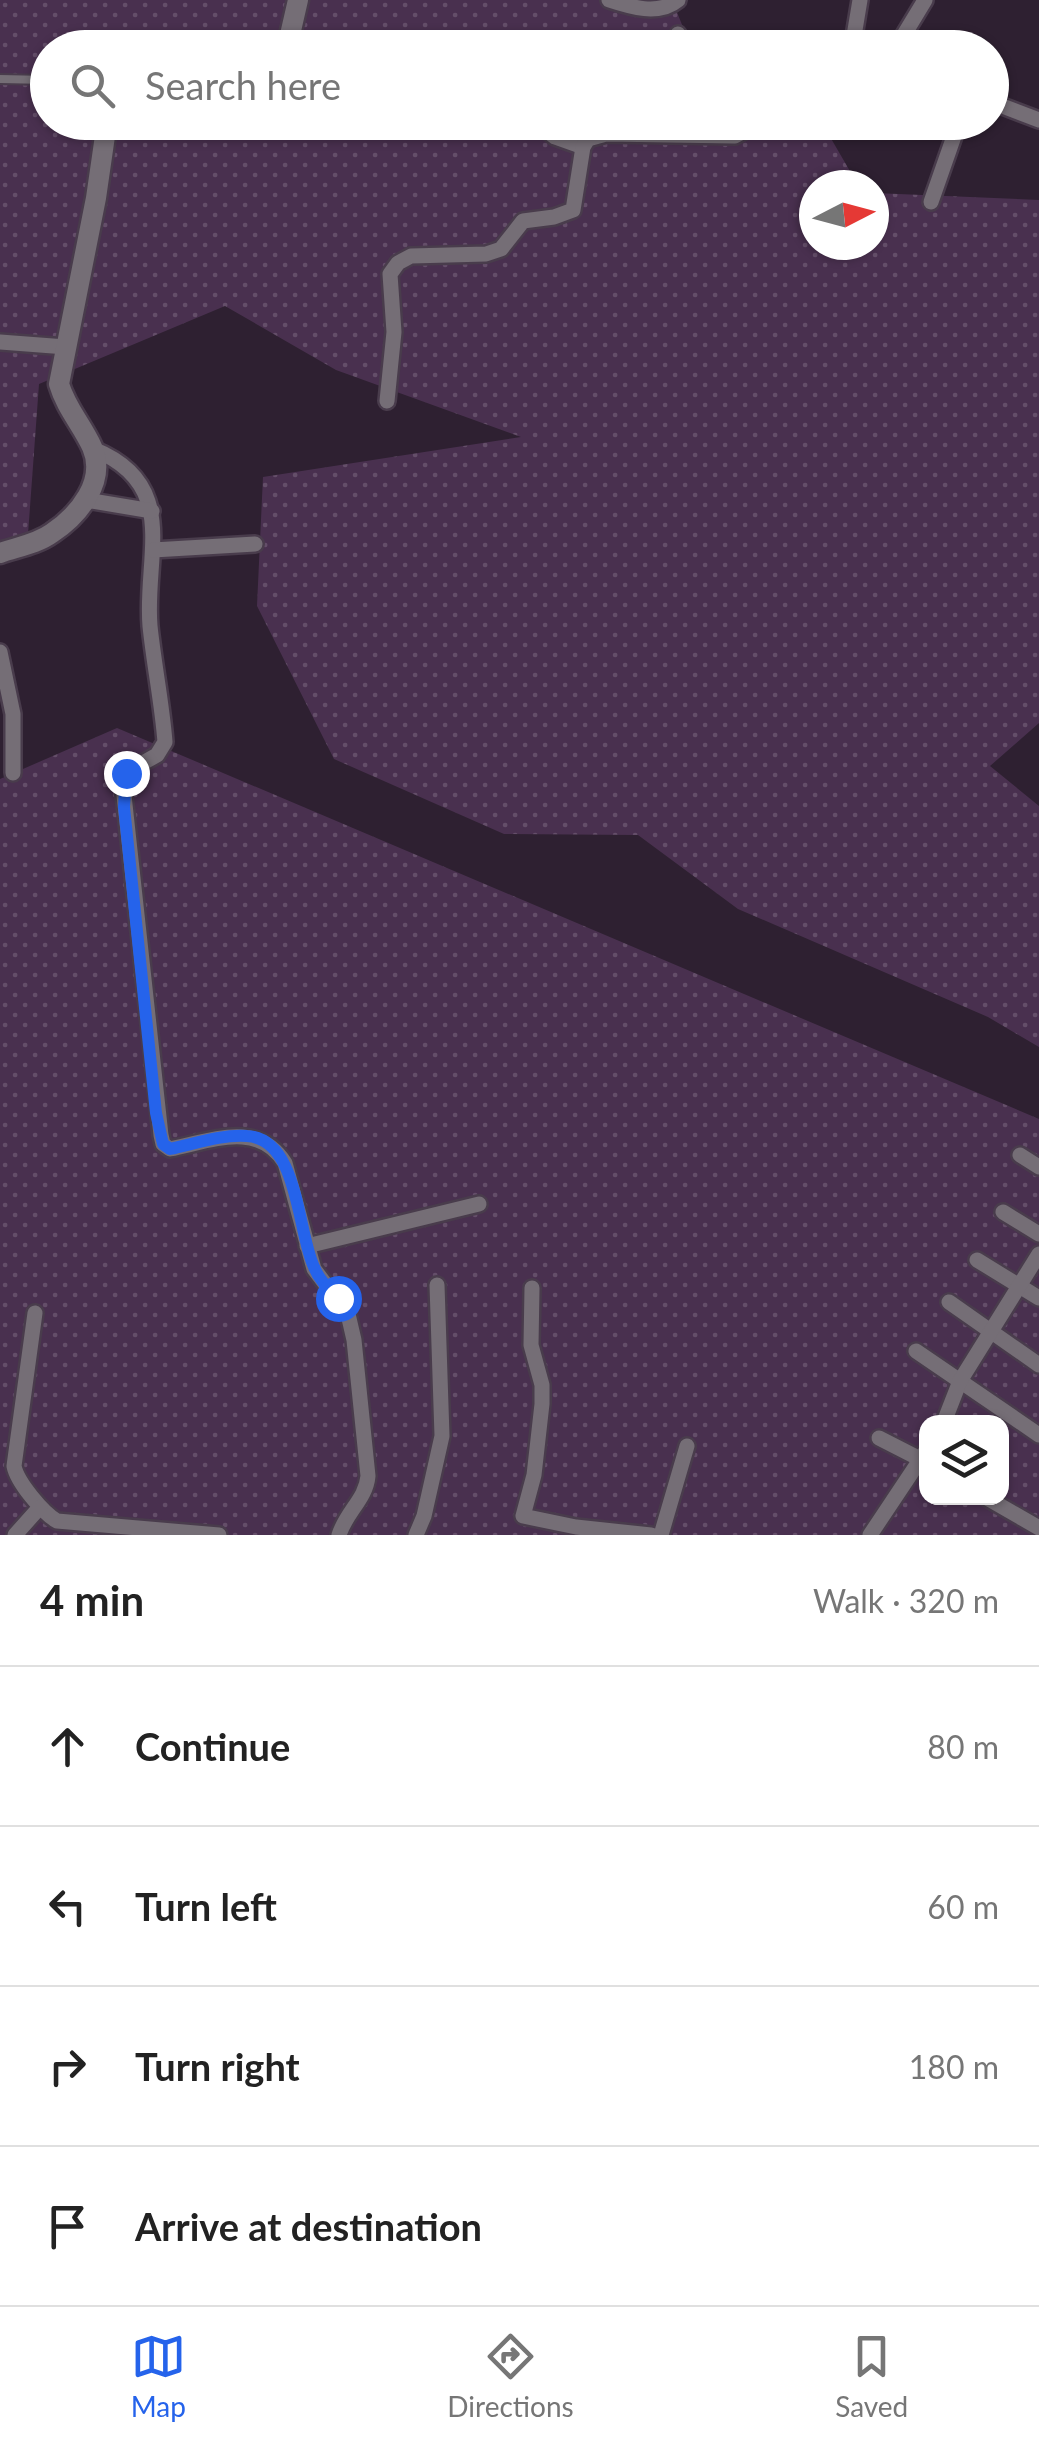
<!DOCTYPE html>
<meta charset="utf-8">
<style>
:root{--surface:#fff;--page:#f6f6f6;--text:#222;--muted:#767676;--line:#e0e0e0;--accent:#2563eb}
body{margin:0;font-family:Lato,sans-serif;background:var(--page);color:var(--text)}
.controls{position:absolute;right:30px;bottom:30px;display:grid;overflow:hidden;border-radius:20px;box-shadow:0 2px 8px #0004}
.controls button{width:90px;height:90px;display:grid;place-items:center;padding:0;border:0;border-bottom:2px solid var(--line);background:var(--surface);color:var(--text);font:50px sans-serif}
.compass{position:absolute;left:799px;top:170px;width:90px;height:90px;border-radius:50%;background:var(--surface);box-shadow:0 2px 8px #0004;rotate:84deg}
.stop{position:absolute;width:30px;height:30px;margin:-22px;border:8px solid #2563eb;border-radius:50%;background:#fff}
.stop.end{background:#2563eb;border-color:#fff;box-shadow:0 2px 10px #0008}
.list{margin:0;padding:0;list-style:none}
h2{display:flex;justify-content:space-between;align-items:center;height:130px;margin:0;padding:0 40px;font-size:42px}
h2 small{font-size:32px;font-weight:400;color:var(--muted)}
.list li{display:grid;grid-template-columns:65px 1fr auto;gap:30px;align-items:center;box-sizing:border-box;height:160px;padding:0 40px;border-top:2px solid var(--line)}
.list b{display:block;font-size:38px;white-space:nowrap}
.list em{font-size:32px;font-style:normal;color:var(--muted)}
.icon{flex:none;width:55px;height:55px;fill:none;stroke:currentColor;stroke-width:2;stroke-linecap:round;stroke-linejoin:round}
.map{position:relative;flex:none;width:1039px;height:1535px;overflow:hidden}
.search{position:absolute;background:var(--surface);box-shadow:0 2px 8px #0004;left:30px;right:30px;top:30px;height:110px;display:flex;align-items:center;gap:25px;box-sizing:border-box;padding:0 35px;border-radius:55px;color:var(--muted);font-size:38px}
.sheet{height:770px;background:var(--surface)}
nav{display:flex;justify-content:space-around;align-items:center;box-sizing:border-box;height:140px;border-top:2px solid var(--line);background:var(--surface);font-size:28px;color:var(--muted)}
nav a{display:grid;justify-items:center;gap:5px}
nav .on{color:var(--accent)}
.map>svg:first-child{display:block}
</style>
<div class="map">
<svg width="1039" height="1535" viewBox="0 0 1039 1535">
<defs>
<pattern id="grass-dots" width="8" height="8" patternUnits="userSpaceOnUse" patternTransform="scale(2.5)"><rect width="8" height="8" fill="#49304f"/><path d="M2 2h.1M6 6h.1" fill="none" stroke="#644e69" stroke-width="1.8" stroke-linecap="round"/></pattern>
</defs>
<rect width="100%" height="100%" fill="#2e2031"/>
<g fill="url(#grass-dots)" fill-rule="evenodd">
<path d="M0 0H672L691 47 48 48V122L822 123 858 185H814V245H874V193L1039 200V723L990 766 1039 806V1047L988 1017 738 909 638 835 504 834 334 759 257 606 263 477 521 437 336 370 225 306 39 384 27 548 0 554Z"/>
<path d="M117 728 1039 1119V1535H0V779ZM926 1422H1002V1498H926Z"/>
</g>
<g fill="none" stroke-linecap="round" stroke-linejoin="round">
<g stroke="#493c4c" stroke-width="12">
<path id="service" d="M0 79 48 80"/>
</g>
<g stroke="#493c4c" stroke-width="20">
<g id="minor">
<path d="M609 0C630 7 659 16 678 0"/>
<path d="M678 34 679 48"/>
<path d="M794 48H818"/>
<path d="M852 48 860 0"/>
<path d="M896 48 925 0"/>
<path d="M992 102 1039 120"/>
<path d="M536 122 555 137 583 147"/>
<path d="M931 202 959 122"/>
<path d="M0 342 66 347"/>
<path d="M387 401 394 332 390 274 398 263 411 256 486 254 501 249 523 221 554 217 573 210 583 147 588 139 606 134 735 136 746 130 750 122"/>
<path d="M93 449C181 484 144 556 150 626 154 665 162 703 165 742L157 755 125 773 123 786 161 1135 163 1144 170 1149C211 1141 258 1120 285 1163L314 1269 348 1314 354 1340 368 1476C366 1499 346 1512 339 1535"/>
<path d="M86 500 152 511"/>
<path d="M153 550 255 544"/>
<path d="M0 652 13 714V773"/>
<path d="M1020 1155 1039 1167"/>
<path d="M1003 1212 1039 1234"/>
<path d="M307 1246 479 1204"/>
<path d="M977 1260 1039 1298"/>
<path d="M532 1288 531 1345 542 1385V1404L534 1475 523 1516 576 1527 651 1535"/>
<path d="M949 1302 1039 1365"/>
<path d="M35 1313 14 1466C17 1482 43 1513 57 1521L219 1535"/>
<path d="M916 1351 1039 1435"/>
<path d="M944 1422 960 1381 1039 1254"/>
<path d="M879 1438 926 1462"/>
<path d="M987 1498 1039 1528"/>
<path d="M15 1535 40 1507"/>
<path d="M416 1535 424 1516 442 1436 437 1285"/>
<path d="M661 1535 687 1446"/>
<path d="M870 1535 926 1451"/>
</g>
</g>
<g stroke="#493c4c" stroke-width="25">
<g id="tertiary">
<path d="M287 48 298 0"/>
<path d="M0 553C17 547 37 544 52 533 79 515 107 481 92 447 82 425 66 408 59 384L96 198 107 122"/>
</g>
</g>
<use href="#service" stroke="#756e76" stroke-width="8"/>
<use href="#minor" stroke="#756e76" stroke-width="15"/>
<use href="#tertiary" stroke="#756e76" stroke-width="20"/>
</g>
<g fill="none" stroke-linecap="round" stroke-linejoin="round">
<path stroke="#2563eb" stroke-width="12" d="M126 773 124 807 156 1113 163 1144 170 1149C194 1144 222 1134 247 1136 299 1139 297 1231 314 1267 319 1280 329 1289 338 1298"/>
</g>
</svg>
<div class="controls">
<button><svg class="icon" aria-label="layers" viewBox="0 0 24 24"><path d="M12 4l9 5-9 5-9-5zM3 14l9 5 9-5"/></svg></button>
</div>
<svg class="compass" viewBox="-18 -18 36 36"><path d="M0-13l5 13h-10z" fill="#e53935"/><path d="M0 13l5-13h-10z" fill="#767676"/></svg>
<div class="stop" style="left:338px;top:1298px"></div>
<div class="stop end" style="left:126px;top:773px"></div>
<div class="search"><svg class="icon" aria-label="search" viewBox="0 0 24 24"><circle cx="10" cy="10" r="6"/><path d="M15 15l6 6"/></svg>Search here</div>
</div>
<section class="sheet">
<h2>4 min<small>Walk · 320 m</small></h2>
<ul class="list">
<li><svg class="icon" aria-label="ahead" viewBox="0 0 24 24"><path d="M12 20V5M6 11l6-6 6 6"/></svg><div><b>Continue</b></div><em>80 m</em></li>
<li><svg class="icon" aria-label="left" viewBox="0 0 24 24"><path d="M17 20v-9H6M10 6l-5 5 5 5"/></svg><div><b>Turn left</b></div><em>60 m</em></li>
<li><svg class="icon" aria-label="right" viewBox="0 0 24 24"><path d="M7 20v-9h11M14 6l5 5-5 5"/></svg><div><b>Turn right</b></div><em>180 m</em></li>
<li><svg class="icon" aria-label="arrive" viewBox="0 0 24 24"><path d="M6 21V4h12l-3 4 3 4H6"/></svg><div><b>Arrive at destination</b></div></li>
</ul>
</section>
<nav>
<a class="on"><svg class="icon" aria-label="map" viewBox="0 0 24 24"><path d="M3 6l6-2 6 2 6-2v14l-6 2-6-2-6 2zM9 4v14M15 6v14"/></svg>Map</a>
<a><svg class="icon" aria-label="directions" viewBox="0 0 24 24"><path d="M12 3l9 9-9 9-9-9zM9 14v-3h6M13 9l2 2-2 2"/></svg>Directions</a>
<a><svg class="icon" aria-label="saved" viewBox="0 0 24 24"><path d="M7 4h10v16l-5-4-5 4z"/></svg>Saved</a>
</nav>
